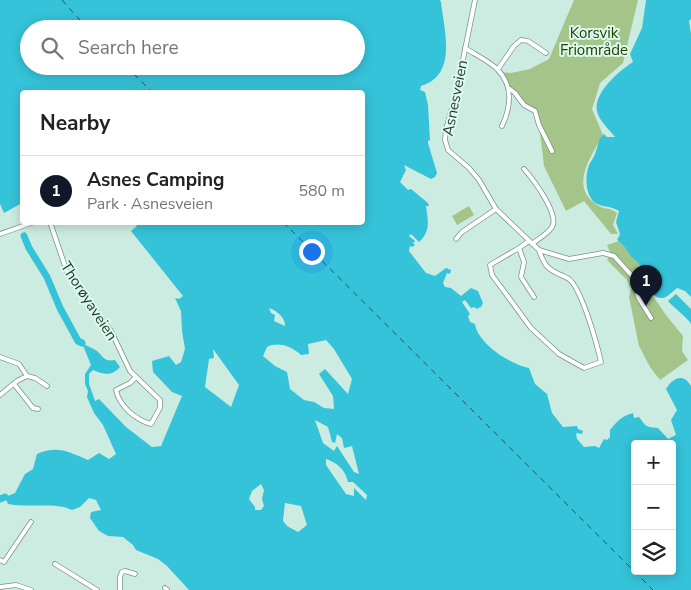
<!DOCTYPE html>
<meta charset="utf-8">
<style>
:root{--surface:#fff;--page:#f6f6f6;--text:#222;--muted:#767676;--line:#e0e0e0;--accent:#111827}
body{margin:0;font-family:"Nunito Sans",sans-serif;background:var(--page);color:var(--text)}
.controls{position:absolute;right:15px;bottom:15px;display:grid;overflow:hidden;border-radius:5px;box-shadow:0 2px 12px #0003}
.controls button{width:45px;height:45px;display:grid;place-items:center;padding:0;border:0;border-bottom:1px solid var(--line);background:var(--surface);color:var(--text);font:25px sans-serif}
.you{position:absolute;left:311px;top:251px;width:18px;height:18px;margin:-12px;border:4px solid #fff;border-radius:50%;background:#1a73e8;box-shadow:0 0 0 8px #1a73e833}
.badge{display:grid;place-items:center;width:32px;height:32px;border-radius:50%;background:var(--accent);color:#fff;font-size:16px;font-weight:700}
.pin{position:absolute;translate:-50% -41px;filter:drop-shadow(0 1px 2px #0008)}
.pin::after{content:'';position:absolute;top:26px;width:18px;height:15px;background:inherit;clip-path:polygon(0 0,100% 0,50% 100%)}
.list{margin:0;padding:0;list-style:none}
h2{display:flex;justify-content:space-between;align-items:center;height:65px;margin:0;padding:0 20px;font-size:21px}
h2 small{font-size:16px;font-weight:400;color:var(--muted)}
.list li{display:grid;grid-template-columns:32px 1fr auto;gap:15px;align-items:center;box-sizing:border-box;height:70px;padding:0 20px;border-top:1px solid var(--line)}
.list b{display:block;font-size:19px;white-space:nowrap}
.list p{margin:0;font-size:16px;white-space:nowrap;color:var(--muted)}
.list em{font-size:16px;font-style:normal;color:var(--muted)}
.icon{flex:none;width:28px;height:28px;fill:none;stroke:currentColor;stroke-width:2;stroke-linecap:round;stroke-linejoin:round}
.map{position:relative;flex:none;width:691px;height:590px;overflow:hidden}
.search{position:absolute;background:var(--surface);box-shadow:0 2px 12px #0003;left:20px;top:20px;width:345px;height:55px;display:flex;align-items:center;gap:12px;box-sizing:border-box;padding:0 18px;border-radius:28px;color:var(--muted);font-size:19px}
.panel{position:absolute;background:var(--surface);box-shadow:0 2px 12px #0003;left:20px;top:90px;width:345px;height:135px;border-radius:5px}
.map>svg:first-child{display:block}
</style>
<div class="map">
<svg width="691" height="590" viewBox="0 0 691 590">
<rect width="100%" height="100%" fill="#cdece1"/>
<g fill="#a4c489">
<path d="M574 0H638L623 63 600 83 592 109 603 135C590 158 568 188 599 206 606 210 610 207 617 213L613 225 618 234H611L584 201 566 211 544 166 539 125 533 109C518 103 508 86 500 72L511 73 530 69 549 59Z"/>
<path d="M469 206 474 215 457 225 452 216Z"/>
<path d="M619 241 626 246 630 255 638 263 648 289 666 315 683 336 682 351 688 360 660 380 650 367 639 346 629 297 631 289 627 280 607 260 611 254 607 245Z"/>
</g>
<g fill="#35c3d9" fill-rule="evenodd">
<path d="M0 0H440L441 2C444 30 458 75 421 86L420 90 425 92 428 105 430 140 428 141V143L437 173 435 177 431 179 404 165 406 170 400 182 408 190 411 189 428 203 429 206H426C428 221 431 231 419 242L411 234 409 236 415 241 413 243 415 245 412 247 410 246 409 251 426 273 435 276 446 268 451 270 450 274 447 273 443 283 445 287 451 288 461 296 471 288 478 291 483 303 481 307 476 309 475 307 471 308 465 300 462 302 470 314 468 316 470 322 475 324C478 344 510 364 529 368L535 384 547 394 552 413 563 427 577 426 578 429 583 431 582 434 576 433 577 439 584 447 595 446 599 448 604 439 607 440 610 437V430C617 421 622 416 633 413L634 418 639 417C646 426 645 427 658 428L668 439 676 435 671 420 677 410 666 389C673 377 684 373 691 386V590H189L167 566 158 559 136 550 133 545 123 537 108 536 99 531 90 518 91 512 101 510 96 500 89 498 80 507 72 510C57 502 27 508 8 504L5 497 15 493 25 474 33 469 37 454C57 445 69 452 88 460L99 453 109 459 116 454 103 425 94 413 87 397 88 391 85 384V374L91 365 82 343C86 346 93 348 97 351 103 357 105 362 115 360L120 367C111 377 103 374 93 370L89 374V384L95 401 99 399 126 427 152 447 161 446 182 396 172 392 153 372 152 361 169 356 176 365 181 362 185 349 182 331 181 311 175 298 179 299 183 296 131 231 137 226 134 223 362 222V92H22V203L4 213 0 204ZM29 29H356V66H29ZM269 308C277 311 285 317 285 326L274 321 275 315 271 313ZM326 340 334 349 352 379 348 394 325 369 319 374 333 396 334 409 324 408 314 402 304 400 290 389 287 372 275 366 263 356 267 347C279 341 292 347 301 355L309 354 308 344ZM213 349 239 385 231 407 205 387 209 359 214 358ZM315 420 328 427 332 442 335 443 337 434 342 438 344 448 352 446 359 474 354 472 337 446 334 451 323 443ZM635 444H672V571H635ZM326 459C337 463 345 469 348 482H353L367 495 366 500 354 488V496L346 494 326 465ZM261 484 264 490 262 499 264 506 261 510H255V507L249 499 252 491ZM285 503 301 506 307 525 298 532 287 526 283 521Z"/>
<path d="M646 0H691V19L689 21 691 34V297L685 291 677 288C673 291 666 299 661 298 644 296 646 273 638 263 636 260 631 258 630 255 625 247 625 246 617 240L620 234 616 222 619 211C610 205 601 208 594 202 585 193 585 176 589 165 591 161 595 156 596 151 599 144 597 140 604 134L607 137H615C609 129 599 121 597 111 593 93 620 70 633 62L630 54 642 28Z"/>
<path d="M676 294 691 309V324C689 319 673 307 668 301Z"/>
</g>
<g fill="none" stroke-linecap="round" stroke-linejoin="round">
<g stroke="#35c3d9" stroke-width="7">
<path d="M24 236 29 248 47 277 60 308 78 341 82 343"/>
<path d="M0 499 5 497"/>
</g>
<g stroke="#1b545e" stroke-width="1" stroke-dasharray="6 5" stroke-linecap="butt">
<path d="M62 0 88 29"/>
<path d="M126 66 152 92"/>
<path d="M283 222 653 590"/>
</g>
<g stroke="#77948a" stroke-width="5.5">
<g id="minor">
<path d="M475 0 456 94 446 129 445 140 448 150 469 168 479 180 496 209 539 250 569 259 603 253 614 256 633 277 638 297 651 318"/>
<path d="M465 48C474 54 491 62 498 70 513 86 511 107 502 126"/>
<path d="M498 69 514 46 521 40 528 41 546 53"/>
<path d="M510 89 515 93 524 105 535 111 539 125 552 151"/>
<path d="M524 169C533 179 557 211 553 225 551 232 538 239 532 244"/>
<path d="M50 222 67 272 111 331 130 371 160 400V408L151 424C136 420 119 406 116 390L130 383 136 377"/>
<path d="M0 234 34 222"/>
<path d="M456 239 462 232 496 209"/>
<path d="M529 241 519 248 524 262 521 277 534 297"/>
<path d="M519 248 490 265 492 275 531 328 559 354 584 368 601 362C597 344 583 294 571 281 569 278 565 277 561 275 547 269 544 265 539 250"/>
<path d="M0 357 19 364 27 376"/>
<path d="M14 384 33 408 38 409"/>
<path d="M0 395 17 381 27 376 35 378 47 386"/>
<path d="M0 560 4 562 31 522"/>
<path d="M55 564 97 590"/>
<path d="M0 587 16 585 31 590"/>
<path d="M165 588 167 590"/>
<path d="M120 590V577L122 572 125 571 135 574"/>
</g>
</g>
<use href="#minor" stroke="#fff" stroke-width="4"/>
</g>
<g text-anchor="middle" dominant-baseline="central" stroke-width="4" stroke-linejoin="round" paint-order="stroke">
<g font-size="15" fill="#264004" stroke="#dbfaee">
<text x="594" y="33">Korsvik<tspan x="594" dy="17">Friområde</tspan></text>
</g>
<g font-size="15" fill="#2b3833" stroke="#dbfaee">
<text transform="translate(455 98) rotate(-79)">Asnesveien</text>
<text transform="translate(89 301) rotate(57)">Thorøyaveien</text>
</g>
</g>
</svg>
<div class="controls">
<button>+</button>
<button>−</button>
<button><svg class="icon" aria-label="layers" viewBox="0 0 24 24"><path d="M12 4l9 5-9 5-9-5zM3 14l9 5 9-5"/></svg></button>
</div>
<div class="you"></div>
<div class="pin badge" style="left:646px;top:306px">1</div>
<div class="search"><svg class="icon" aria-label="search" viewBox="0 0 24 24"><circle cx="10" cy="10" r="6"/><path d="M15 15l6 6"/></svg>Search here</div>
<section class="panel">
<h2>Nearby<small></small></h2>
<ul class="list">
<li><span class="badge">1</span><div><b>Asnes Camping</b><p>Park · Asnesveien</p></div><em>580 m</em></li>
</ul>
</section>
</div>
